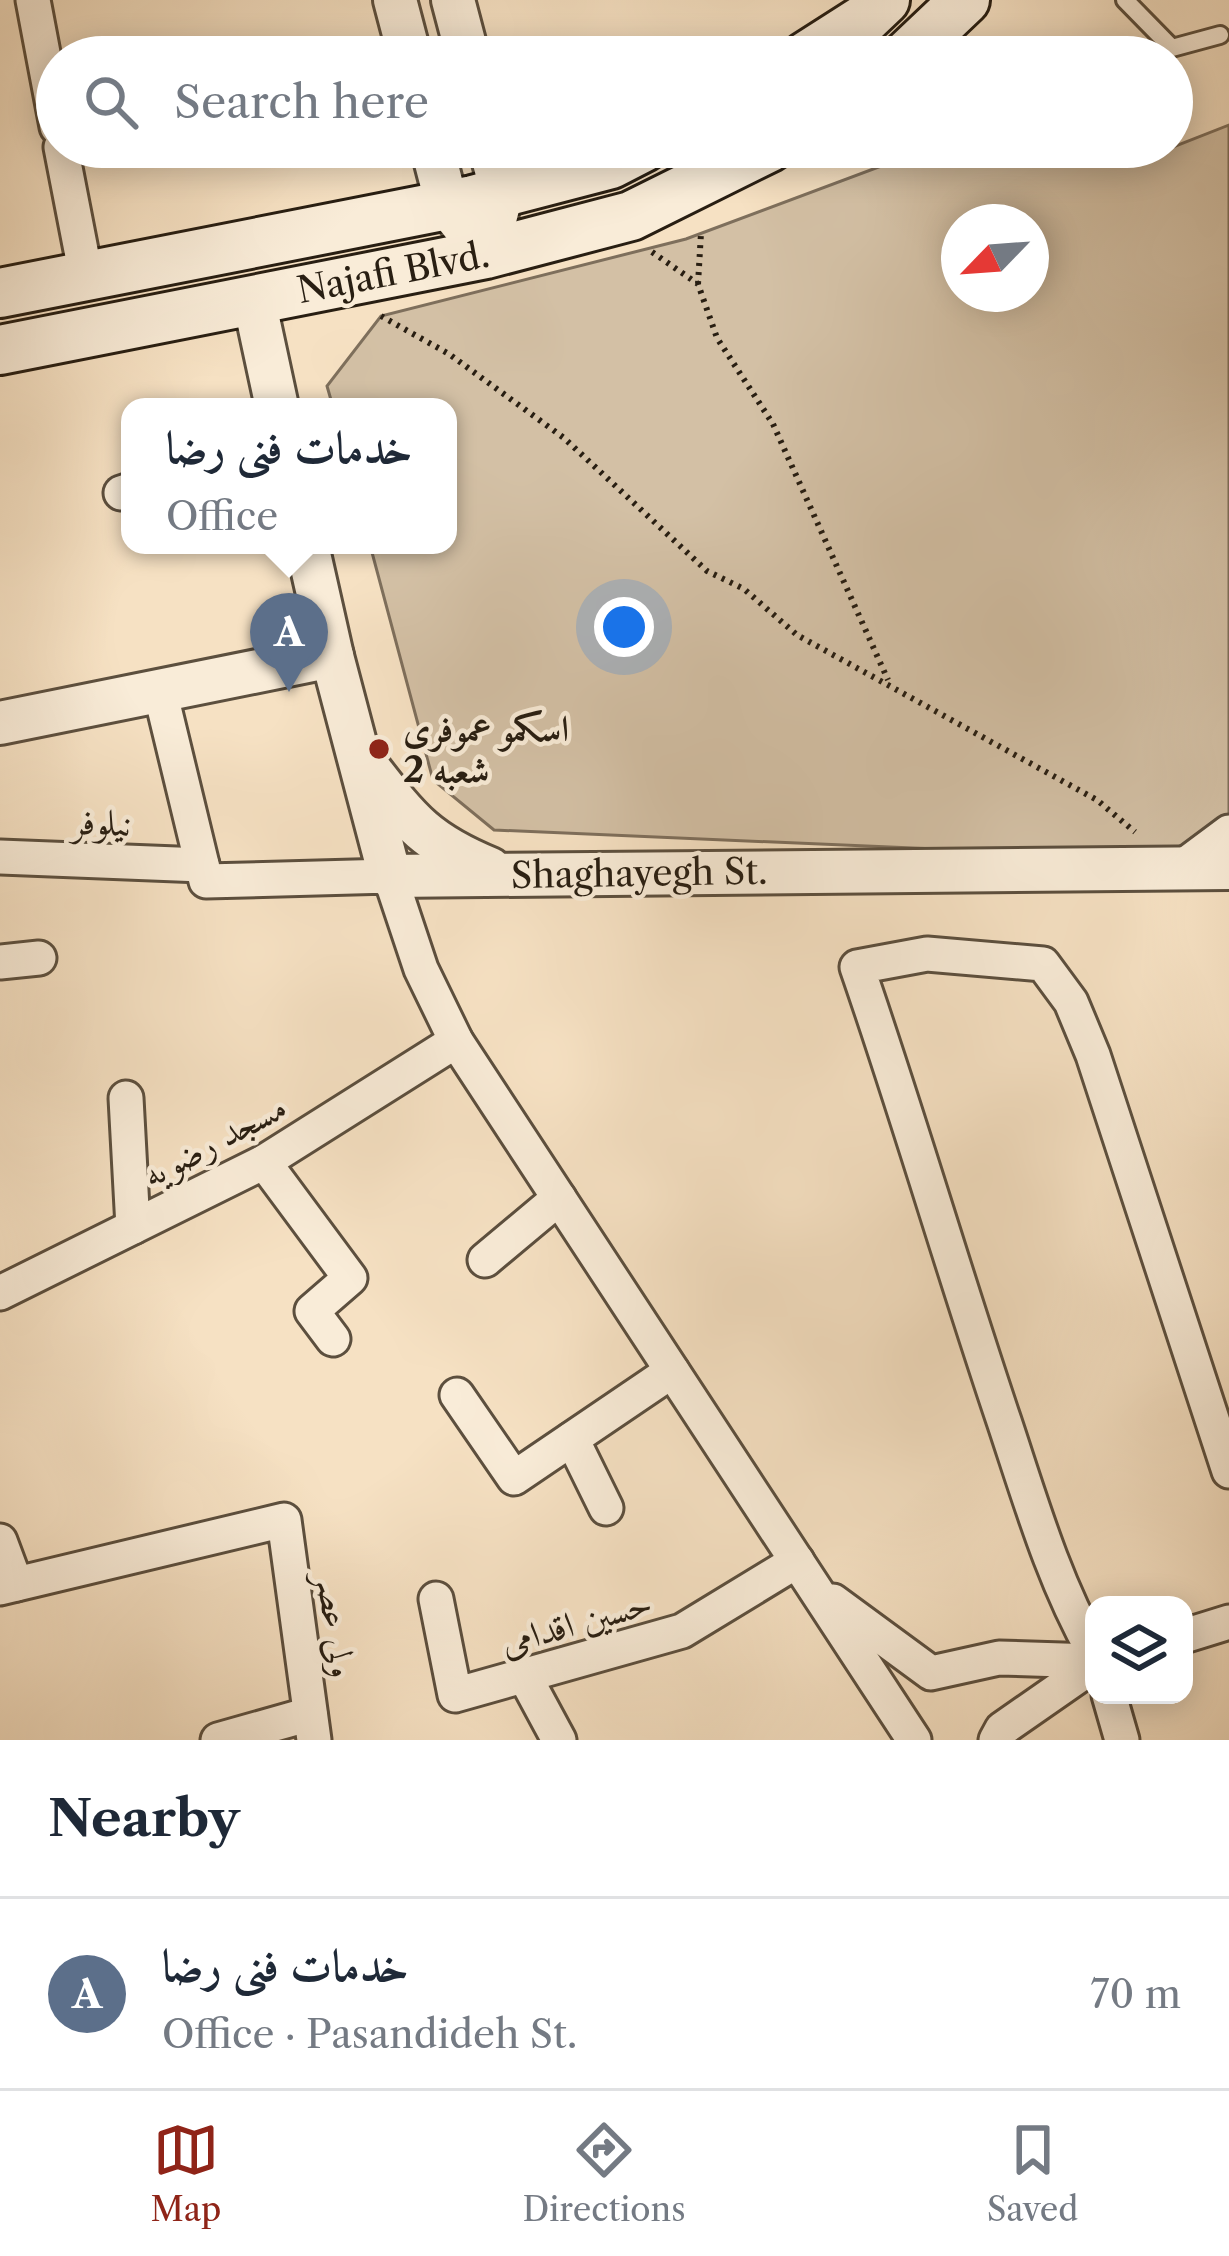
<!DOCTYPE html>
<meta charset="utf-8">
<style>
:root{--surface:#fff;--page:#f6f6f7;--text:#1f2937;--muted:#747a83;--line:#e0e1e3;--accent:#8f2418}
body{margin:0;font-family:"Libre Caslon Text",Amiri,serif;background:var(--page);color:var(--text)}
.controls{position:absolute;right:36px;bottom:36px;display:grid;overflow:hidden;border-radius:24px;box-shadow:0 6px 30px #0003}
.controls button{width:108px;height:108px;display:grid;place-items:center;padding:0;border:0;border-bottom:3px solid var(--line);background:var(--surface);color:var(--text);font:60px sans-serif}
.compass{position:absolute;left:941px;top:204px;width:108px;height:108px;border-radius:50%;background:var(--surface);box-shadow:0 6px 30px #0003;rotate:245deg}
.you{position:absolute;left:624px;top:627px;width:42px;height:42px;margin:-30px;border:9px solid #fff;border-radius:50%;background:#1a73e8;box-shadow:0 0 0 18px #1a73e833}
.badge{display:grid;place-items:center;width:78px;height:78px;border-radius:50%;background:var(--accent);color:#fff;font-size:39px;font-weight:700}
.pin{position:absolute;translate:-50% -99px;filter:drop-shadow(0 3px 6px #0008)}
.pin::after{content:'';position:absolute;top:63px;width:42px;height:36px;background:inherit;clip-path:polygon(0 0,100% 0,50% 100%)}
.popup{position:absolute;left:121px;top:398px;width:336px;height:156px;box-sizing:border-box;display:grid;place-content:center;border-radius:24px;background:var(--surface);filter:drop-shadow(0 3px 9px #0005);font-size:39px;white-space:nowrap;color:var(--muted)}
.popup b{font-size:45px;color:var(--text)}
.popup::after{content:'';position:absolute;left:50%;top:100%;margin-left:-24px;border:24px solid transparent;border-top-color:var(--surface)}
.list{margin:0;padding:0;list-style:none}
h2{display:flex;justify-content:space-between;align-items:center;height:156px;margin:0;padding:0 48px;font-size:51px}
h2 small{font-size:39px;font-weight:400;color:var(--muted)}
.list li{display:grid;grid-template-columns:78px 1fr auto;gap:36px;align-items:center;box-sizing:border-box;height:192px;padding:0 48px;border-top:3px solid var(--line)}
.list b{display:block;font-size:45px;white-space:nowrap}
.list p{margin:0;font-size:39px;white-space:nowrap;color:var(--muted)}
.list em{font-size:39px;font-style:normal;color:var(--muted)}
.icon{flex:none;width:66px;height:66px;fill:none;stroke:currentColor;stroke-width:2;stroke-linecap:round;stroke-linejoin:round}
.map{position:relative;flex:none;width:1229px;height:1740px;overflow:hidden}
.search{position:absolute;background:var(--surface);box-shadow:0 6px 30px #0003;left:36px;right:36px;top:36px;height:132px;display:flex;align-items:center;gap:30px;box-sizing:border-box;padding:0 42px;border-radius:66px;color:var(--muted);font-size:45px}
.sheet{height:348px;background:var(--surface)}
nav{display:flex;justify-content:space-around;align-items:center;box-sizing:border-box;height:168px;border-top:3px solid var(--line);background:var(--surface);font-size:33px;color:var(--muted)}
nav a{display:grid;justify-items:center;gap:6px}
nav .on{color:var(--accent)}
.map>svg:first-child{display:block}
</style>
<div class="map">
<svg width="1229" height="1740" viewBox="0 0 1229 1740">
<rect width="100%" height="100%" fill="#f6e1c3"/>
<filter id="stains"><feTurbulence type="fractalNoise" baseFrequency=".00167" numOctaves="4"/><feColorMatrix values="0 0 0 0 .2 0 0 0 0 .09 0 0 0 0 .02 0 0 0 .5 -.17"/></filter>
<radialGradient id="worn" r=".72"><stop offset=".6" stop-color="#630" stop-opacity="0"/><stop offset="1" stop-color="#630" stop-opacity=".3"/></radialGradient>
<path fill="#d3c0a5" stroke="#7e6f5c" stroke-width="3" fill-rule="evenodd" d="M1229 125V819L1166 859 494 830 433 780 370 545H448V407H333L327 386 381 316 686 239 932 147H1130L1158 153ZM959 222H1031V294H959Z"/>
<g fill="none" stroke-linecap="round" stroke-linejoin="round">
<g stroke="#5c4f3e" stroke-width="22">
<path id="service" d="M1125 0 1172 48 1220 35"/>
</g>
<g stroke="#5c4f3e" stroke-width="39">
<g id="minor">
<path d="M33 0 57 127"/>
<path d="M61 147 86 276"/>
<path d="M121 493 130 490"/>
<path d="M160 691 206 881 390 876 421 969 456 1041 914 1740"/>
<path d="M0 857 202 865"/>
<path d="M1178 870 1229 832"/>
<path d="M0 962 39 958"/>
<path d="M126 1098 133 1227"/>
<path d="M264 1162 350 1278 312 1311 333 1339"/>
<path d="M485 1260 559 1198"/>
<path d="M0 1293 264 1162 456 1041"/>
<path d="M457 1395 514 1478 672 1371"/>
<path d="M572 1439 606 1508"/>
<path d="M0 1541 16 1584"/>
<path d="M0 1588 284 1520 314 1740"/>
<path d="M436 1599 455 1695 682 1631 797 1561"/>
<path d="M833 1601 931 1673 999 1658 1094 1661"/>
<path d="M1184 1636 1229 1622"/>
<path d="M1094 1652C1053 1580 1030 1499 1004 1421 953 1270 909 1117 857 967L927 954 1043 964 1071 1002 1093 1055 1229 1471"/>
<path d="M525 1677 559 1740"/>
<path d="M1109 1695 1122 1740"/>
<path d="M218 1740 310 1714"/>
<path d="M996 1740 1002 1729 1094 1665"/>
</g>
</g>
<g stroke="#5c4f3e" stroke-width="48">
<g id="tertiary">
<path d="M395 0 410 57"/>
<path d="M453 0 468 57"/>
<path d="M432 147 447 205 486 254"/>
<path d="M490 147 502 192 494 224"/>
<path d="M254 300 277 407"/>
<path d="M307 545 332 656 390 876 1229 868"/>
<path d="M0 723 332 656"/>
<path d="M370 770C411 823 427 843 490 869"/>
</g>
</g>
<g stroke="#281e12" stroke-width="54">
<g id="secondary">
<path d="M805 57 866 18 885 0"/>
<path d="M905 57 965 0"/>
<path d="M0 293 473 200 611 164 644 147"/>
<path d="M0 350 486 254 631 216 770 147"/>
</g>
</g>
<g stroke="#281e12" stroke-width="6" stroke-dasharray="3 6" stroke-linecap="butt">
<path d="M652 252 698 284 717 338 773 424 888 680"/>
<path d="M698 284 701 233"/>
<path d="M381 316 449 354 564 438 707 571 744 589 797 635 1097 800 1135 832"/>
</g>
<use href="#service" stroke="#f9ecd8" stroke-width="16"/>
<use href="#minor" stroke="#f9ecd8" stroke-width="33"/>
<use href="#tertiary" stroke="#f9ecd8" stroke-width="42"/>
<use href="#secondary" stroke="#f9ecd8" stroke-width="48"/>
</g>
<circle fill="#8f2418" stroke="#f9ecd8" stroke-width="4.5" cx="379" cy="749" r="12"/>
<g text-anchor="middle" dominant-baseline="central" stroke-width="9" stroke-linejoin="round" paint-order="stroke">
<g font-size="36" fill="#281e12" stroke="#f9ecd8">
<text transform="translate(393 272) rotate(-11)">Najafi Blvd.</text>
<text transform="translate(102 822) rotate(2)">نیلوفر</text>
<text transform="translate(639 873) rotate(-1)">Shaghayegh St.</text>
<text transform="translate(214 1140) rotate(-28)">مسجد رضویه</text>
<text transform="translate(576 1622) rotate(-16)">حسین اقدامی</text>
<text transform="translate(337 1625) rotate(82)">ولی عصر</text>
</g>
<g font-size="36" font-weight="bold" fill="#281e12" stroke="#f9ecd8" text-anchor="start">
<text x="403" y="728">اسکمو عموفری<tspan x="403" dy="41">شعبه 2</tspan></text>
</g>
</g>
<rect width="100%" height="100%" filter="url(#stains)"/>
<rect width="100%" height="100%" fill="url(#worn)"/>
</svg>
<div class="controls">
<button><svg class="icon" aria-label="layers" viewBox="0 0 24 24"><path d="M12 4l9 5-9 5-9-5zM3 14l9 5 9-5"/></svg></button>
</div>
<svg class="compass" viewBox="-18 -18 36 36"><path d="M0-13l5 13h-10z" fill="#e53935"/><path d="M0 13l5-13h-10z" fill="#747a83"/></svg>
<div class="you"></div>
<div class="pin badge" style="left:289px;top:692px;background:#5c6f8a">A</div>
<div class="popup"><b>خدمات فنی رضا</b>Office</div>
<div class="search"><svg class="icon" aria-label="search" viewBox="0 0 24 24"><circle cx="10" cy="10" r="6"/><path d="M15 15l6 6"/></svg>Search here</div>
</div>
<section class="sheet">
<h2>Nearby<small></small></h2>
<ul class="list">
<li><span class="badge" style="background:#5c6f8a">A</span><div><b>خدمات فنی رضا</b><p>Office · Pasandideh St.</p></div><em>70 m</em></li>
</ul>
</section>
<nav>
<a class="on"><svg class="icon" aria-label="map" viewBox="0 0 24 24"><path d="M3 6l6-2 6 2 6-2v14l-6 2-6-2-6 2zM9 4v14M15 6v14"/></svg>Map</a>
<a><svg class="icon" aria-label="directions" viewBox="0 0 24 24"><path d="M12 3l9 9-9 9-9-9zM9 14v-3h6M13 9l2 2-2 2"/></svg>Directions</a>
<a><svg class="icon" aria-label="saved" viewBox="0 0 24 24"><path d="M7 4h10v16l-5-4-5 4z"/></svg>Saved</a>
</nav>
